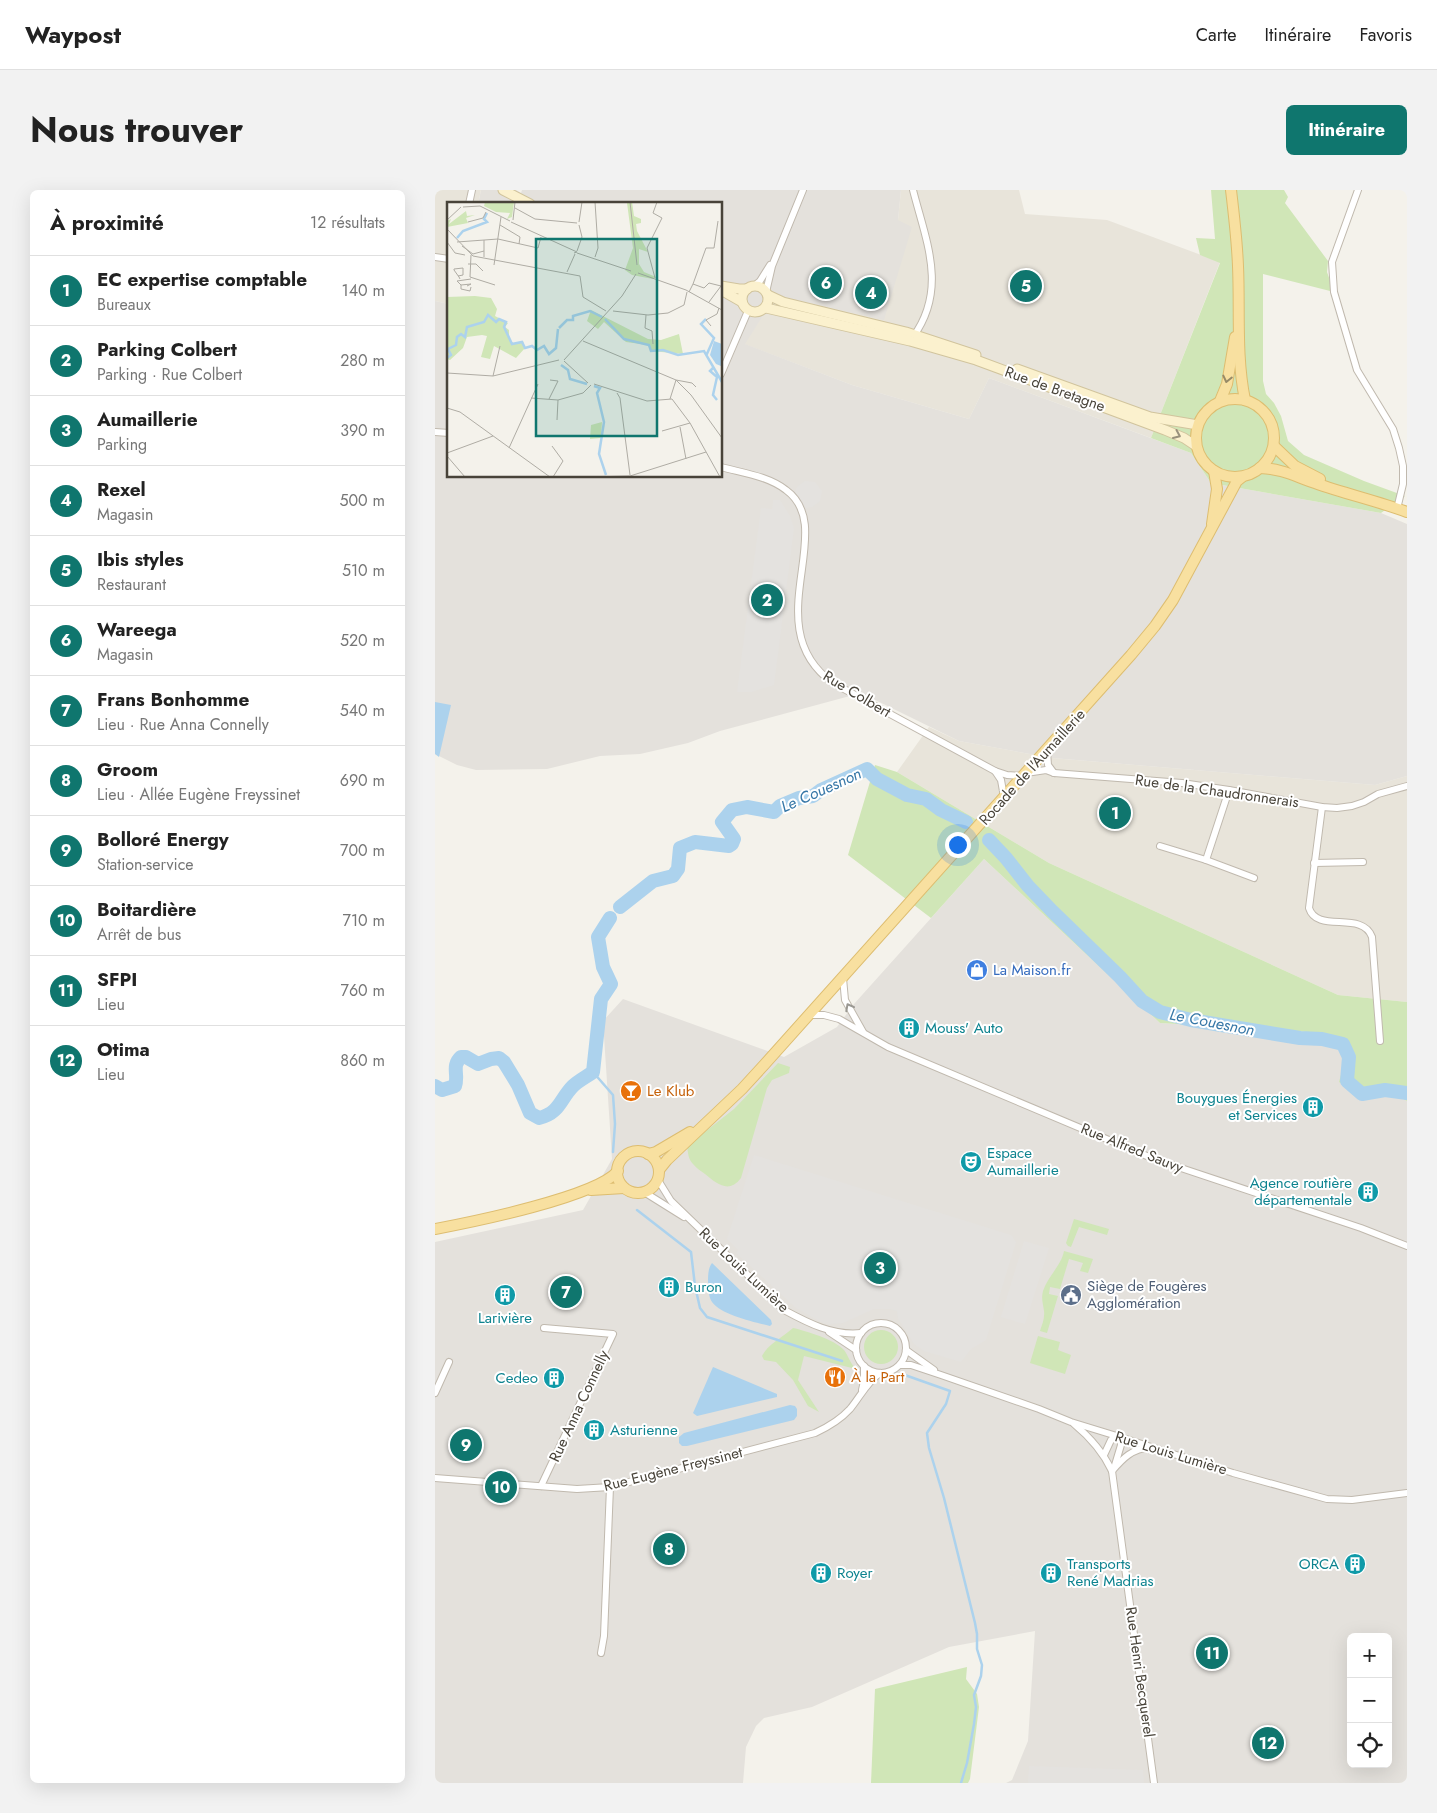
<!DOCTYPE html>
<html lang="fr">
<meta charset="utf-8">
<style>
:root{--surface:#fff;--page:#f2f2f2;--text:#222;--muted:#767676;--line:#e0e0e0;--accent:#0f766e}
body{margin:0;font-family:Jost,sans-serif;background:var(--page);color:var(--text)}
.controls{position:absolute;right:15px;bottom:15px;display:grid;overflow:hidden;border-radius:8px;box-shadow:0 5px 20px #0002}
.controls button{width:45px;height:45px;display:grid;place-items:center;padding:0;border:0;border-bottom:1px solid var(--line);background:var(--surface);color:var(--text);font:25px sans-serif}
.you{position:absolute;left:522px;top:654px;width:18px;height:18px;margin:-12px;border:4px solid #fff;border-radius:50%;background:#1a73e8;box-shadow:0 0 0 8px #1a73e833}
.badge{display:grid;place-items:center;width:32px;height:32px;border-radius:50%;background:var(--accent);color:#fff;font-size:16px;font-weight:700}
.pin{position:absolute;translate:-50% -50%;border:2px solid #fff;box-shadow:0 1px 5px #0006}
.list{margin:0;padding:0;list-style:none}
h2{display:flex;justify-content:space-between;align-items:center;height:65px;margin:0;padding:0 20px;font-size:21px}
h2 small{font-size:16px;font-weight:400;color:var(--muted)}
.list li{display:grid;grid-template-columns:32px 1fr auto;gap:15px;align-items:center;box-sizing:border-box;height:70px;padding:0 20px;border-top:1px solid var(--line)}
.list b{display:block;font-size:19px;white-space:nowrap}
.list p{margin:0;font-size:16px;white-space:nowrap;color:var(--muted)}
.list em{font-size:16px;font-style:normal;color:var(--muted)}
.icon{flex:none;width:28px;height:28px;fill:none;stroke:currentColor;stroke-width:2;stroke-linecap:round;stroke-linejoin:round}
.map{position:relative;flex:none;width:972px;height:1593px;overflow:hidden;border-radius:8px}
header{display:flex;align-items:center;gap:30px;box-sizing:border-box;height:70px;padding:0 25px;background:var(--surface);border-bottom:1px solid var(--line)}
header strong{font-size:24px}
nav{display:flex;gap:28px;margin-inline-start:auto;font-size:18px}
.intro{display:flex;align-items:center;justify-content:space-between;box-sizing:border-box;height:120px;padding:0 30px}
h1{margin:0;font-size:35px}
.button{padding:12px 22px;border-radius:8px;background:var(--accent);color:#fff;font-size:18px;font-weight:700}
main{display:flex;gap:30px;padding:0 30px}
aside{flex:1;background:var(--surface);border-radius:8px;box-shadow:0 5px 20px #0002}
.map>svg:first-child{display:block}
</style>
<header>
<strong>Waypost</strong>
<nav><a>Carte</a><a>Itinéraire</a><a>Favoris</a></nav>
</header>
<div class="intro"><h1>Nous trouver</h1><a class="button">Itinéraire</a></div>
<main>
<aside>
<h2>À proximité<small>12 résultats</small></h2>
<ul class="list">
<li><span class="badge">1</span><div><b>EC expertise comptable</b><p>Bureaux</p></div><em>140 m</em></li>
<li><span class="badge">2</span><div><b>Parking Colbert</b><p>Parking · Rue Colbert</p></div><em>280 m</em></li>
<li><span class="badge">3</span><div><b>Aumaillerie</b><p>Parking</p></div><em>390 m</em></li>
<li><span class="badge">4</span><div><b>Rexel</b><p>Magasin</p></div><em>500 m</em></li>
<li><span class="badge">5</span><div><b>Ibis styles</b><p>Restaurant</p></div><em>510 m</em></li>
<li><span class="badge">6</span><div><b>Wareega</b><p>Magasin</p></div><em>520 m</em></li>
<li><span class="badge">7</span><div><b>Frans Bonhomme</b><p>Lieu · Rue Anna Connelly</p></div><em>540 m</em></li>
<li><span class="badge">8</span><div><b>Groom</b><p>Lieu · Allée Eugène Freyssinet</p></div><em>690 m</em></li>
<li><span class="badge">9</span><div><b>Bolloré Energy</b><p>Station-service</p></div><em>700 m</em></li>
<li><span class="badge">10</span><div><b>Boitardière</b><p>Arrêt de bus</p></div><em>710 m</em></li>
<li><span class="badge">11</span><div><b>SFPI</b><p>Lieu</p></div><em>760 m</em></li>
<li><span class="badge">12</span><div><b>Otima</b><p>Lieu</p></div><em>860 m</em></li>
</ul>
</aside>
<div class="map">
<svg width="972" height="1593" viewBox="0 0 972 1593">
<rect width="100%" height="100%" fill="#f4f2eb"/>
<g fill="#e8e4da">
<path d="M0 0H46L43 14H14V114L0 111Z"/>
<path d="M466 0H584L590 24 672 30 785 72 716 248 554 188 534 229 417 195 309 154 341 105 463 30Z"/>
<path d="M494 537 524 551 617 568 940 595 972 586V812L903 805 614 673 462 582Z"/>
</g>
<g fill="#e4e1dc" fill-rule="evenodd">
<path d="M46 0H81L86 3 87 0H466L463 30 477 37 449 130 341 105 310 154 417 195 534 229 554 188 756 263 776 293 946 323 972 334V586L940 595 617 568 524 551 426 503 285 541 253 553 205 564 165 566 112 579 41 580 22 575 0 564V111L14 114V286H286V14H43Z"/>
<path d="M549 669 725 833 872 842 883 853 904 854 913 859 905 893 928 908 950 900 972 911V1593H571L577 1590 593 1551 600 1441 514 1457 377 1517 329 1528 321 1536 311 1557 308 1593H0V1052L148 1020 177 969 168 831 188 809 349 867 402 837 419 814ZM916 1447H953V1574H916Z"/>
</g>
<g fill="#d0e6b7">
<path d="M776 0H849L853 7 850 13 893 71 892 82 899 102 828 84V191L831 204 839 213 846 226 853 251 869 265 929 291 970 306 946 323 776 293 756 263 716 248 785 73 765 65 761 48 780 49Z"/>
<path d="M440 575 462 582 614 673 903 805 972 812V911L950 900 928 908 904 892 913 859 904 854 883 853 872 842 725 833 549 669 496 728 413 665Z"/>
<path d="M343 873 355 877 354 883 337 890 332 898 306 988C294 1004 282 994 270 984 266 981 261 978 258 974 253 969 253 962 252 956L299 919Z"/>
<path d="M639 1029 674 1039 672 1045 644 1037 636 1057 633 1056 631 1053Z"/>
<path d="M629 1061 658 1069 653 1083 645 1081 648 1073 634 1069 625 1099 615 1097 614 1104 623 1106 612 1143 605 1141C607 1135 610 1128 609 1121 608 1113 606 1109 608 1101 613 1086 626 1076 629 1061Z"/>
<path d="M358 1138C371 1141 399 1149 409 1160 413 1165 415 1173 421 1179L369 1166 363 1190 384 1222 373 1216 358 1190 341 1172 329 1170 327 1166C333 1154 348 1147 358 1138Z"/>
<circle cx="446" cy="1157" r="17"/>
<path d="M603 1146 625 1152 623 1160 636 1165 630 1184 595 1173Z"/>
<path d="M532 1477 531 1489 542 1504 544 1517 535 1589 533 1593H436L440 1499Z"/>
</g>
<g fill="#e4e2df">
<path d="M370 291 380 292 387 301 385 311 377 317 371 318 360 302 362 297Z"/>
<path d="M338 310H345L355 326 359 338 339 495 316 502H302L326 318 337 319Z"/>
<path d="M319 965 576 1045 581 1052 551 1150 536 1159 526 1172 489 1161 479 1154 463 1128 462 1121 455 1119H439L408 1133 394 1134 386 1132 361 1118 301 1063 303 1060 292 1049Z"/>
<path d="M589 1051 614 1058 590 1134 566 1127Z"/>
<path d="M594 1576 708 1580 709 1593H593Z"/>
</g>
<g fill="#acd2ed">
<path d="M0 512 16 515 4 567 0 564Z"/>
<path d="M277 1073 336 1130 337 1134 335 1136C319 1132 286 1125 277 1112 273 1106 274 1099 273 1092 273 1086 273 1078 277 1073Z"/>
<path d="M278 1177 342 1204V1207L262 1226 258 1223Z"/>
<path d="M355 1215 360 1216 362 1219V1226L359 1230 252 1256H247L244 1253V1247L249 1243Z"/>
</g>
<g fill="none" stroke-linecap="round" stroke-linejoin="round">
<g stroke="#acd2ed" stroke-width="2.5">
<path d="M158 882 178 905 180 934 178 962"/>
<path d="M202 1020 256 1062 260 1096 265 1118 272 1127 407 1171"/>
<path d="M467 1184 515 1201 511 1214 492 1243 494 1258 509 1308 540 1433 542 1444V1459L547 1475 546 1486 539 1505 541 1517 539 1534 532 1573 526 1593"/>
</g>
<g stroke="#acd2ed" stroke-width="14">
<path d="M554 650 571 668 593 696 617 721 685 787 707 811 725 822 756 830 865 848 887 849 908 854 914 867 912 891 927 904 950 900 972 903"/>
<path d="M185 717 218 691 238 686 243 679 245 658 260 652 294 656 297 654 299 649 287 632 297 620 312 617 339 622 345 616 364 608 378 606 386 600 432 579 442 589 472 605 491 609 506 620 531 632"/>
<path d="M0 896 7 900 20 896C24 885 16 876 26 867H31L43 874 56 869 64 868 69 872 83 895 95 923 104 928C125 923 125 909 138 896 143 891 151 887 158 882L166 809 176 794 168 777 163 747 175 728"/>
</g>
<g stroke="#c0b9ae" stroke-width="8">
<g id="minor">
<path d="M923 0 897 72 899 102 922 180 958 239 964 258 968 276V294L962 319"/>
<path d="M34 14 37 0"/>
<path d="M0 67 14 69"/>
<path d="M319 96 325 91 335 75"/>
<path d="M331 102 337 76 368 0"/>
<path d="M478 147C513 99 491 51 478 0"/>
<path d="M286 184 313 121"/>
<path d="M0 242 14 243"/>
<path d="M286 277C308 283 333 286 351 300 405 339 320 437 398 493L560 581"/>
<path d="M591 583 611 580 619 583 613 575 612 561"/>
<path d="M619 583 747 593 794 600 887 617 902 618 917 616 929 612 943 604 972 596"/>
<path d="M569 607 566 590 560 581 572 585 588 586"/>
<path d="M887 617 874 718C882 744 927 720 937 747L945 851"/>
<path d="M725 656 771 670 819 688"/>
<path d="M771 670 794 600"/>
<path d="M879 673 928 672"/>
<path d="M408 788 410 810 428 842"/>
<path d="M374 825H389L404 829 453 857 719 969 926 1038 972 1056"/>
<path d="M223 990 236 1011 349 1120C373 1133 398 1146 426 1143"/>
<path d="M209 1002 249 1027"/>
<circle cx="446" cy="1158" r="25"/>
<path d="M394 1142 421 1160"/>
<path d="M471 1160 499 1180"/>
<path d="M465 1175H476L506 1185 604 1219 636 1232 685 1247 798 1283 892 1309 917 1310 972 1303"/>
<path d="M427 1200 429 1191V1176"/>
<path d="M0 1203 14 1172"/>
<path d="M639 1234C656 1248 668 1262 677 1281L719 1593"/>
<path d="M669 1265 676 1250 683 1247"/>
<path d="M680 1275 686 1255 685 1247"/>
<path d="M677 1281C688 1268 697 1259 715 1257"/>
<path d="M0 1288 142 1299 175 1297 380 1243C393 1237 405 1230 415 1219 425 1207 432 1192 445 1183"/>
<path d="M106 1296 178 1144 109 1138"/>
<path d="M166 1463 169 1446 175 1297"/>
</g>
</g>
<g stroke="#d1c49d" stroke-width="11">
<g id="secondary">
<path d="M68 0 95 14"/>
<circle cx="320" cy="109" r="13"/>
<path d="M286 96 304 99H312"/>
<path d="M286 100 307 112"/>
<path d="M333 105 348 112 471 142 541 165"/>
<path d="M331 118 475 151 541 170 730 240 749 248 761 256"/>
<path d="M582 179 715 227 763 235"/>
</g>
</g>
<g stroke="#ddbd70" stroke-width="12">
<g id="primary">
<path d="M796 0C799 25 802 51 803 76 805 121 801 166 810 210"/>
<circle cx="800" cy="248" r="39"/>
<path d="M785 211 792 194 800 147"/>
<path d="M839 256 860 276 885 289"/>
<path d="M825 278C848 279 859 286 880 293 911 304 942 311 972 322"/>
<path d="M777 334 782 299 779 281"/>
<circle cx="203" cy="982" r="21"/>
<path d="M213 964 221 962 255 942"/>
<path d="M224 980 232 970 307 899 329 875 696 465 720 436 738 410 802 291 807 287"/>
<path d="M156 1000 189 998"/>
<path d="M0 1039C37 1032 161 1007 183 981"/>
</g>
</g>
<use href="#minor" stroke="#fff" stroke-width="6"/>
<use href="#secondary" stroke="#fbf1ce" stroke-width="9"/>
<use href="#primary" stroke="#f8e0a0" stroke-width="10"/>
</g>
<defs><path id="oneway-chevron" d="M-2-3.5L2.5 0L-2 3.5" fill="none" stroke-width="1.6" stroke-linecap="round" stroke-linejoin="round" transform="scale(1.25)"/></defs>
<use stroke="#978a67" href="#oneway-chevron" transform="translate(792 189) rotate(103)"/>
<use stroke="#99917c" href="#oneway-chevron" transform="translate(742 245) rotate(24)"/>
<use stroke="#9a9892" href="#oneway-chevron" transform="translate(414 817) rotate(-118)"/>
<defs>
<g id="shop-disc" transform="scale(1.125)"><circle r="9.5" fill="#3f7fe0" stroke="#fff"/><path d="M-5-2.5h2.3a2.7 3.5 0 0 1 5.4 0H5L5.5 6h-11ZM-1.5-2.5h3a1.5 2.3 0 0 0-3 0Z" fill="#fff"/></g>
<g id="building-disc" transform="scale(1.125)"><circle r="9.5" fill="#0f9aa8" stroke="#fff"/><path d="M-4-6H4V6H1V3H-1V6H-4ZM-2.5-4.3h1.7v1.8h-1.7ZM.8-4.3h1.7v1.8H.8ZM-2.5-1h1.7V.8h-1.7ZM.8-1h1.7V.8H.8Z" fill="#fff"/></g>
<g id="bar-disc" transform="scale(1.125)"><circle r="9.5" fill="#e8710a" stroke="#fff"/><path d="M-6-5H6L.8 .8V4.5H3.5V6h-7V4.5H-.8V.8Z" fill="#fff"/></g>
<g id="theatre-disc" transform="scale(1.125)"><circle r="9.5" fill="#0f9aa8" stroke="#fff"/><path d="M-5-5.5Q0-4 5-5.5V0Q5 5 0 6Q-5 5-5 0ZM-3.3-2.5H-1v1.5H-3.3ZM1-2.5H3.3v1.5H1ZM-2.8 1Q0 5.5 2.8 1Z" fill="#fff"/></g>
<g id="civic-disc" transform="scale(1.125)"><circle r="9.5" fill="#5c6f8a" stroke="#fff"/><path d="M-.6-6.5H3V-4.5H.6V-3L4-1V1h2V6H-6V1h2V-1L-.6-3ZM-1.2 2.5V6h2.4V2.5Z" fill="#fff"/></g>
<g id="restaurant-disc" transform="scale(1.125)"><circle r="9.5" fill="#e8710a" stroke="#fff"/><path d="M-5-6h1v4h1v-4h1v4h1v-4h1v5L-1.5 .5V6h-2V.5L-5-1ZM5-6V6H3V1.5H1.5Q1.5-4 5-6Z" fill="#fff"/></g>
</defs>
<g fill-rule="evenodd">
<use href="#shop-disc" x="542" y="780"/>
<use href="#building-disc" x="474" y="838"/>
<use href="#bar-disc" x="196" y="901"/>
<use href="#building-disc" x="878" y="917"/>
<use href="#theatre-disc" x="536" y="972"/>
<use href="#building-disc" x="933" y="1002"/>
<use href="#building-disc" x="234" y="1097"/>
<use href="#building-disc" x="70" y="1105"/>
<use href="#civic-disc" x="636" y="1105"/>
<use href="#restaurant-disc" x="400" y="1187"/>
<use href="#building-disc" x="119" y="1188"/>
<use href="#building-disc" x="159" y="1240"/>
<use href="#building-disc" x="920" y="1374"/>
<use href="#building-disc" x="386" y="1383"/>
<use href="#building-disc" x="616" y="1383"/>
</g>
<g text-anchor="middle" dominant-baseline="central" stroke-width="4" stroke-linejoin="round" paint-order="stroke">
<g font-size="15" fill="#484339" stroke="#fff">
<text transform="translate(620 199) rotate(20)">Rue de Bretagne</text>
<text transform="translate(422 504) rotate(31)">Rue Colbert</text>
<text transform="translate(597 577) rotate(-48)">Rocade de l'Aumaillerie</text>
<text transform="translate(782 601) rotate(8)">Rue de la Chaudronnerais</text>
<text transform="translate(697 958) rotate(22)">Rue Alfred Sauvy</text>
<text transform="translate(309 1080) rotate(43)">Rue Louis Lumière</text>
<text transform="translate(144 1216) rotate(-65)">Rue Anna Connelly</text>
<text transform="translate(736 1263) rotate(17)">Rue Louis Lumière</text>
<text transform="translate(238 1279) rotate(-14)">Rue Eugène Freyssinet</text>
<text transform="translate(705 1482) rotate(82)">Rue Henri Becquerel</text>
</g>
<g font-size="15" fill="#366cbe" stroke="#fff" text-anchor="start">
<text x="558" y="780">La Maison.fr</text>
</g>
<g font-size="15" fill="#0d838f" stroke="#fff" text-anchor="start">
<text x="490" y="838">Mouss' Auto</text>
<text x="862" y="908" text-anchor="end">Bouygues Énergies<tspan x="862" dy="17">et Services</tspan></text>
<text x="552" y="963">Espace<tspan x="552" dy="17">Aumaillerie</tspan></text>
<text x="917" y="993" text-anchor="end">Agence routière<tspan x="917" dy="17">départementale</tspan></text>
<text x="250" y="1097">Buron</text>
<text x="70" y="1128" text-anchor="middle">Larivière</text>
<text x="103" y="1188" text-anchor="end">Cedeo</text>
<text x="175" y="1240">Asturienne</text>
<text x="632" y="1374">Transports<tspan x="632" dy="17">René Madrias</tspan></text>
<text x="904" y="1374" text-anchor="end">ORCA</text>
<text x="402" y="1383">Royer</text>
</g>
<g font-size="15" fill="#c56008" stroke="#fff" text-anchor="start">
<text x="212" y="901">Le Klub</text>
<text x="416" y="1187">À la Part</text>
</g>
<g font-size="15" fill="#4e5e75" stroke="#fff" text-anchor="start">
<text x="652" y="1096">Siège de Fougères<tspan x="652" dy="17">Agglomération</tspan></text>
</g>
<g font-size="16" font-style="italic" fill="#3677a7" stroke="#fff">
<text transform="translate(386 600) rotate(-24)">Le Couesnon</text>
<text transform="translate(777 832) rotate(11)">Le Couesnon</text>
</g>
</g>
<g transform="translate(12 12)">
<rect width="275" height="275" fill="#f4f2eb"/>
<path d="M38 0H67L65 15 60 17 63 11 49 10 37 4ZM185 0 187 14 194 17V21L189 22 190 29 201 50 192 47V62L197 70 209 75 206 77 185 73 178 68 186 46 180 1ZM19 9 20 14 28 13 19 16 21 21 0 25V19L4 17 2 22ZM28 94 44 96 50 107 48 114 61 121 58 125 62 128V137L67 142 76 139 78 146 69 156 47 144 43 157 34 155 40 134 35 133 20 135 16 146 3 158 0 157V95ZM144 108 201 137 214 138 232 132 236 152 204 149 201 143 179 140 157 120 151 127 140 119ZM155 220 154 236 143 237 144 223Z" fill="#d0e6b7"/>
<path d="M267 139 275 142 274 164 269 162 263 153Z" fill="#acd2ed"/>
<path fill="none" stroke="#acd2ed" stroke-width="2.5" d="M10 36 16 29 40 20 37 17 40 11M158 117 177 137 202 143 204 149 216 148 231 153 257 149 275 180M112 126 120 118H126V114L143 109 155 115M259 154 267 136 254 122 259 117M0 156 4 153 1 147 9 143 10 135 14 132 18 135 20 125 37 120 41 113 49 120 52 117 59 120 57 125 65 142 75 140 78 146 85 144 90 148 97 144 102 152 109 146 111 127M114 163 121 168 123 177 140 182M267 165 263 169 270 175 266 193 270 198M147 184 153 186 150 191 157 220 152 252 159 273"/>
<path fill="none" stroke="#afaca4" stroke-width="1" d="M148 0 151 46 148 55M183 0 190 63M16 5 33 4 63 19M68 6 88 17 130 21M0 18 14 5M66 18 68 0M21 20 36 16 39 10M64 20 130 50 127 51M132 20 135 0M53 23 73 35 72 42M0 27 26 54 133 74 136 95 159 109M0 40 8 51 18 53M10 40 51 37 91 46 94 35M15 44 26 52 37 49M130 49 135 35 132 23M130 51 184 69M24 53 23 75 48 83M37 55V38M21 62H29L36 69M47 63 54 15M120 70 128 52M191 71 239 88 275 108M11 74 16 73V66L7 67V68L12 75 13 77M208 76 200 46 215 16 206 11 210 0M246 82 259 46H267L271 19M14 83V87L23 89 24 85M20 84 24 82 14 83 10 79 24 77M242 90 246 82 257 86 262 81 274 84 262 100M166 109 201 113 221 111 237 103 240 90M199 113 198 126 205 129 206 142M264 124 259 118 270 112 272 106M136 139 229 178 244 193 275 236M117 158 175 94 189 72M117 159 141 181M0 171 46 174 112 158M46 174 53 144M229 178 245 181 249 185M147 182 200 199 225 197 243 221 273 275M170 191 173 196 183 273M84 196 111 198 136 191 144 183M102 197 111 179 103 178M223 197 229 178M0 206 13 210 103 275M110 218 111 198M233 225 239 257M215 229 243 221M105 244 116 259 106 275M62 246 91 182M0 251 46 234M0 254 18 275M143 275 183 274 259 250"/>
<path fill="#0f766e" fill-opacity="0.15" stroke="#0f766e" stroke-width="2.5" d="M89 37H210V234H89Z"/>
<rect width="275" height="275" fill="none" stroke="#484339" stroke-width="2.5"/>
</g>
</svg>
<div class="controls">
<button>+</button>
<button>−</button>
<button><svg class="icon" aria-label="locate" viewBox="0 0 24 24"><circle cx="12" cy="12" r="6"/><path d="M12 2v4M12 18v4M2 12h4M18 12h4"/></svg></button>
</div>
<div class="you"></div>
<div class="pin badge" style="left:680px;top:623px">1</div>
<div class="pin badge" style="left:332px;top:410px">2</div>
<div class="pin badge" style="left:445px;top:1078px">3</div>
<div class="pin badge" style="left:436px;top:103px">4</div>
<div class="pin badge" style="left:591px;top:96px">5</div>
<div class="pin badge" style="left:391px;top:93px">6</div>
<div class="pin badge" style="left:131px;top:1102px">7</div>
<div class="pin badge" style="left:234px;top:1359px">8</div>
<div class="pin badge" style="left:31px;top:1255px">9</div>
<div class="pin badge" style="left:66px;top:1297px">10</div>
<div class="pin badge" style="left:777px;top:1463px">11</div>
<div class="pin badge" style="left:833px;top:1553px">12</div>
</div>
</main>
